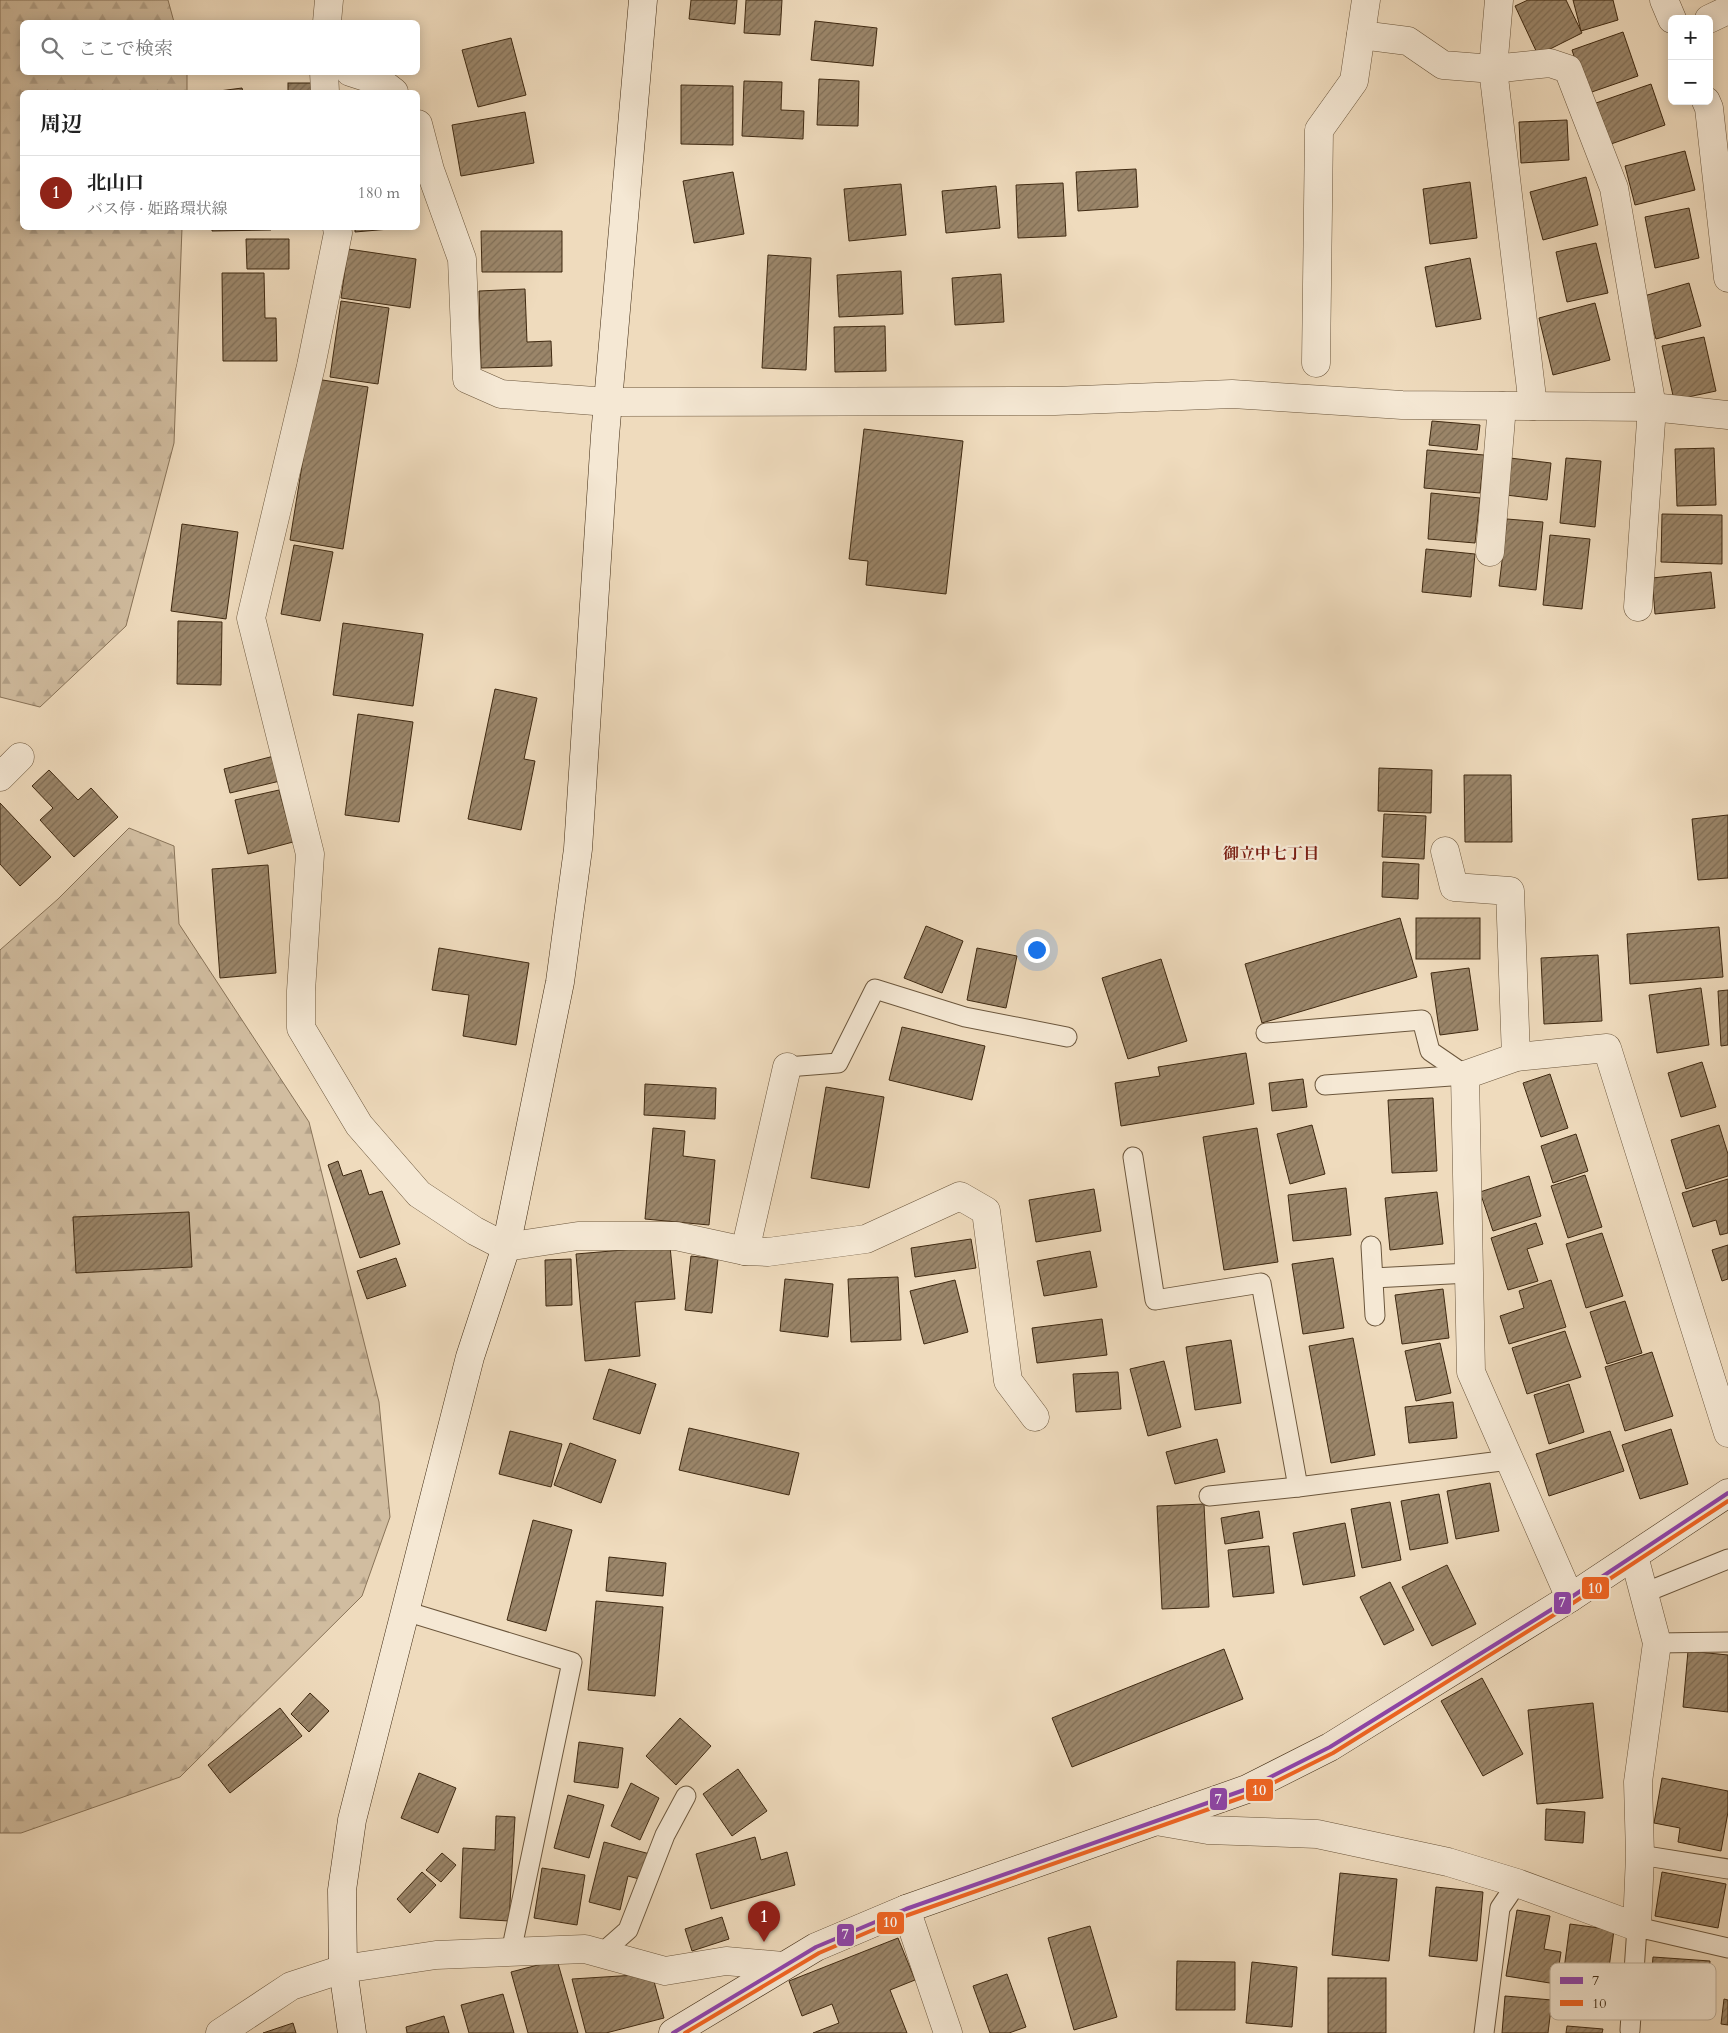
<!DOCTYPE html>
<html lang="ja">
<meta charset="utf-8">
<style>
:root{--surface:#fff;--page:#f6f6f6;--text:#222;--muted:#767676;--line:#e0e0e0;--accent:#8f2418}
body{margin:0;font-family:Cardo,"Noto Serif JP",serif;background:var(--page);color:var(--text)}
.controls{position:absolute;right:15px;top:15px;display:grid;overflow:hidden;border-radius:8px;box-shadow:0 2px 12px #0003}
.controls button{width:45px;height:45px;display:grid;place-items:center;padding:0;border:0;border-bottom:1px solid var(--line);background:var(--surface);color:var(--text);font:25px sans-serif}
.you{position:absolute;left:1036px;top:949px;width:18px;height:18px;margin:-12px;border:4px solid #fff;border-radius:50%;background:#1a73e8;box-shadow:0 0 0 8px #1a73e833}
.badge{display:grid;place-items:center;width:32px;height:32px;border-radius:50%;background:var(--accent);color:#fff;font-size:16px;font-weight:700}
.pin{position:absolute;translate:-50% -41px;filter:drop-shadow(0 1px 2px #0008)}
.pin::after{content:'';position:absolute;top:26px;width:18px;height:15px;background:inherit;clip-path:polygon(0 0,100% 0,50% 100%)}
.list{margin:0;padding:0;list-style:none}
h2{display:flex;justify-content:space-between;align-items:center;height:65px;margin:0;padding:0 20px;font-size:21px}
h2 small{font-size:16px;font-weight:400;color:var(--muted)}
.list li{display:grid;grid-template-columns:32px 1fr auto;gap:15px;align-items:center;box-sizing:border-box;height:75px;padding:0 20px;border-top:1px solid var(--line)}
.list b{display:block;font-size:19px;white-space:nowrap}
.list p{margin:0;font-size:16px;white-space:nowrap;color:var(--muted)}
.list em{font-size:16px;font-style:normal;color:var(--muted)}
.icon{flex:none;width:28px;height:28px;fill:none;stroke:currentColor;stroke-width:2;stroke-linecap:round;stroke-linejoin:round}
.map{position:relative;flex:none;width:1728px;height:2033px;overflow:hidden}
.search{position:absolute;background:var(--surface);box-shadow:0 2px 12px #0003;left:20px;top:20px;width:400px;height:55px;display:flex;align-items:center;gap:12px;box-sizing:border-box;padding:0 18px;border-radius:8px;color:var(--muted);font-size:19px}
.panel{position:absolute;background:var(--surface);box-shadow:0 2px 12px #0003;left:20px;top:90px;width:400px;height:140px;border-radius:8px}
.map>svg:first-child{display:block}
</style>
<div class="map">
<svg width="1728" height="2033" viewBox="0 0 1728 2033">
<defs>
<pattern id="forest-firs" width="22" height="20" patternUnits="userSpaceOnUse" patternTransform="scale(1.25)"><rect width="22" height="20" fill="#d1bda0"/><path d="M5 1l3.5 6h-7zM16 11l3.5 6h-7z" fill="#b4a289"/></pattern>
<pattern id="building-hatch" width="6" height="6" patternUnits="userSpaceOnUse" patternTransform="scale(1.25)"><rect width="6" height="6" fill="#9b866a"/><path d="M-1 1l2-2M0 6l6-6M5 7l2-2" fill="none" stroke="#806e56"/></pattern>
</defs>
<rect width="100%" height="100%" fill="#efdbbd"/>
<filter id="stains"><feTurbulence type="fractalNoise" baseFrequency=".004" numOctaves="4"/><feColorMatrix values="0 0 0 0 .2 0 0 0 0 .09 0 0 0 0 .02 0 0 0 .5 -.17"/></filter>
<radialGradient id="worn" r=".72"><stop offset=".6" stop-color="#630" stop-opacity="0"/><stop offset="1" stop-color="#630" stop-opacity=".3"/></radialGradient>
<g fill="url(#forest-firs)" stroke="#887358">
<path d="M0 0H168L174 22H22V72L187 73V92H22V228H182L174 443 126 626 40 707 0 697Z"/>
<path d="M129 828 174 846 179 924 309 1122 379 1402 390 1517 362 1596 180 1777 21 1833H0V950L58 899Z"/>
</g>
<g fill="url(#building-hatch)" stroke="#3f2911">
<path d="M691 0H737L735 24 689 19Z"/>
<path d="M746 0H782L780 35 744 33Z"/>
<path d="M1528 0H1566L1582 33 1538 55 1515 6Z"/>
<path d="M1573 0H1613L1618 20 1581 31Z"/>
<path d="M815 21 877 28 873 66 811 60Z"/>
<path d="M1623 32 1638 76 1586 94 1572 50Z"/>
<path d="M511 38 526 95 478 107 462 50Z"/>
<path d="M819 79 859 81 858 126 817 125Z"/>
<path d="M744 81 782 82 781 110 804 111 803 139 742 136Z"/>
<rect x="288" y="83" width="27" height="9"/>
<path d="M1651 84 1665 125 1611 144 1596 103Z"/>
<path d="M681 85 733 86V145L681 144Z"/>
<path d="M242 88 243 92H219V91Z"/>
<path d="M525 112 534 163 461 176 452 125Z"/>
<path d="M1567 120 1569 160 1521 163 1519 122Z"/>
<path d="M1685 151 1695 190 1635 205 1625 166Z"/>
<path d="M1136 169 1138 207 1078 211 1076 172Z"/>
<path d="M733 172 744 234 694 243 683 181Z"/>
<path d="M1586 177 1598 225 1543 240 1530 192Z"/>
<path d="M1470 182 1477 238 1430 244 1423 189Z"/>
<path d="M1063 183 1066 236 1018 238 1016 185Z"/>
<path d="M901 184 906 235 849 241 844 189Z"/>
<path d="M996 186 1000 228 946 233 942 191Z"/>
<path d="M1689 208 1699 258 1655 268 1645 217Z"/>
<path d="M212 228H271V230L212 231Z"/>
<path d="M355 228H401L355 232Z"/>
<path d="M481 231H562V272H482Z"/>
<path d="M246 239H289V269H247Z"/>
<path d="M1596 243 1608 293 1567 302 1556 252Z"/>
<path d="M348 249 416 259 410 308 341 298Z"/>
<path d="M768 255 811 258 806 370 762 368Z"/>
<path d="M1470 258 1481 319 1436 327 1425 267Z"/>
<path d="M901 271 903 314 839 317 837 275Z"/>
<path d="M222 273H264L265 318H276L277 361H223Z"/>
<path d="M1001 274 1004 322 955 325 952 278Z"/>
<path d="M1689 283 1701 326 1656 339 1644 296Z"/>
<path d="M525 289 527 342 551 341 552 366 481 368 479 291Z"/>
<path d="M341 301 389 308 378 384 330 377Z"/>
<path d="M1595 303 1610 360 1553 375 1539 318Z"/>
<path d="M885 326 886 371 835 372 834 327Z"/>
<path d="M1704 337 1716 391 1674 400 1662 346Z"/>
<path d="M316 379 368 387 343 549 290 540Z"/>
<path d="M1432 421 1480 425 1477 450 1429 445Z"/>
<path d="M864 429 963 441 946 594 866 585 868 561 849 559Z"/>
<path d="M1714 448 1716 505 1677 506 1675 449Z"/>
<path d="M1427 450 1484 455 1480 493 1424 488Z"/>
<path d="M1510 458 1551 463 1547 500 1506 495Z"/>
<path d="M1566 458 1601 461 1595 527 1560 523Z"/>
<path d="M1431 493 1480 498 1475 543 1428 539Z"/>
<path d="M1662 514 1722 515V564L1661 562Z"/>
<path d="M1507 519 1543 522 1536 590 1499 586Z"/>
<path d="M182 524 238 532 226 619 171 611Z"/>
<path d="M1550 535 1590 539 1582 609 1543 605Z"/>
<path d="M294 545 333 552 320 621 281 614Z"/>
<path d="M1426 549 1475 554 1471 597 1422 592Z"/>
<path d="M1711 572 1715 608 1655 614 1652 578Z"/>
<path d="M178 621 222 622 221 685 177 684Z"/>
<path d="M343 623 423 634 413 706 333 695Z"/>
<path d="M495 689 537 698 524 759 535 761 521 830 468 819Z"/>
<path d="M358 714 413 722 399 822 345 815Z"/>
<path d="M274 756 280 781 230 793 224 769Z"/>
<path d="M1379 768 1432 770 1431 813 1378 811Z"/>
<path d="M49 770 78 800 91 788 118 817 74 857 40 820 53 808 32 786Z"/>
<path d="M1464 775H1511L1512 842H1465Z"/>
<path d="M279 790 293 842 248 854 235 800Z"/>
<path d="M0 803 51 857 20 886 0 864Z"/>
<path d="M1384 814 1426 816 1424 859 1382 857Z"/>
<path d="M1728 815V878L1698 880 1692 819Z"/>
<path d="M1383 862 1419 864 1418 899 1382 897Z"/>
<path d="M268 865 276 973 220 978 212 869Z"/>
<path d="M1400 918 1417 977 1262 1023 1245 964Z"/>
<rect x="1416" y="918" width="64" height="41"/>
<path d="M926 926 963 941 942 993 904 978Z"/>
<path d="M1719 927 1723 977 1630 984 1627 934Z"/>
<path d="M439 948 529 963 516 1045 463 1036 469 995 432 990Z"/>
<path d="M977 948 1017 956 1006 1008 967 1000Z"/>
<path d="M1598 955 1602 1021 1544 1024 1541 958Z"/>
<path d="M1161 959 1187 1041 1128 1059 1102 978Z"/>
<path d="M1469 968 1478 1030 1440 1035 1431 973Z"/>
<path d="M1701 988 1709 1045 1657 1053 1649 995Z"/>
<path d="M1728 990V1045L1721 1046 1718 991Z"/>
<path d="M902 1027 985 1046 972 1100 889 1080Z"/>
<path d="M1246 1053 1254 1104 1121 1126 1115 1083 1160 1076 1158 1067Z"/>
<path d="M1702 1062 1716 1107 1681 1117 1668 1073Z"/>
<path d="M1550 1074 1568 1128 1541 1137 1523 1083Z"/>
<path d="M1303 1079 1307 1107 1272 1111 1269 1083Z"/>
<path d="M645 1084 716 1088 715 1119 644 1115Z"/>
<path d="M826 1087 884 1097 869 1188 811 1178Z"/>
<path d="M1433 1098 1437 1171 1392 1173 1388 1100Z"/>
<path d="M1312 1125 1325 1174 1290 1184 1277 1134Z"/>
<path d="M1719 1125 1728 1154V1176L1686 1189 1671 1140Z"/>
<path d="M653 1128 685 1131 683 1156 715 1160 709 1225 645 1219Z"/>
<path d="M1257 1128 1278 1262 1224 1270 1203 1137Z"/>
<path d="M1576 1134 1588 1171 1553 1183 1541 1146Z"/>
<path d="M338 1161 343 1176 361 1170 369 1195 382 1191 400 1244 360 1258 328 1165Z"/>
<path d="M1585 1175 1602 1227 1568 1238 1551 1186Z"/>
<path d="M1529 1176 1541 1216 1493 1231 1480 1192Z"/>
<path d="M1728 1179V1233L1720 1235 1716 1220 1693 1227 1682 1193Z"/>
<path d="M1346 1188 1351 1235 1293 1241 1288 1195Z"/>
<path d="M1094 1189 1101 1231 1036 1242 1029 1200Z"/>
<path d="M1437 1192 1443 1244 1390 1250 1385 1198Z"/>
<path d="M189 1212 192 1267 76 1273 73 1217Z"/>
<path d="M1536 1223 1543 1244 1527 1249 1538 1281 1508 1290 1491 1238Z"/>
<path d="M1602 1233 1623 1296 1586 1308 1566 1244Z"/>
<path d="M971 1239 976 1268 915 1277 911 1248Z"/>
<path d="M1728 1245V1279L1722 1281 1712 1250Z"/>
<path d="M670 1246 675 1299 635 1302 640 1356 585 1361 576 1254Z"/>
<path d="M1090 1251 1097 1287 1044 1296 1037 1261Z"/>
<path d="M691 1256 718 1259 712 1313 685 1310Z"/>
<path d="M396 1258 406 1286 367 1299 357 1271Z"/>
<path d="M1333 1258 1344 1328 1303 1334 1292 1264Z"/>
<path d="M571 1259 572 1305 546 1306 545 1260Z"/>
<path d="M898 1277 901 1340 851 1342 848 1279Z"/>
<path d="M785 1279 833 1284 828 1337 780 1331Z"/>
<path d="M955 1280 968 1332 924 1344 910 1291Z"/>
<path d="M1551 1280 1566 1327 1509 1344 1500 1316 1524 1308 1519 1291Z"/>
<path d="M1443 1289 1449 1338 1402 1344 1395 1295Z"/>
<path d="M1625 1301 1642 1353 1607 1364 1590 1312Z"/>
<path d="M1102 1319 1107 1355 1037 1363 1032 1328Z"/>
<path d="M1565 1331 1581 1377 1527 1394 1512 1348Z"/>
<path d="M1353 1338 1375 1455 1331 1463 1309 1346Z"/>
<path d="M1231 1340 1241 1403 1195 1410 1186 1347Z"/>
<path d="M1440 1343 1451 1393 1416 1401 1405 1351Z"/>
<path d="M1652 1352 1673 1416 1625 1431 1605 1367Z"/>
<path d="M1164 1361 1181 1427 1148 1436 1130 1369Z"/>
<path d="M609 1369 656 1384 640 1434 593 1419Z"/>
<path d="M1118 1372 1121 1409 1076 1412 1073 1374Z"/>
<path d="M1569 1384 1584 1432 1549 1444 1534 1395Z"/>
<path d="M1453 1402 1457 1438 1409 1443 1405 1407Z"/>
<path d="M689 1428 799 1453 789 1495 679 1470Z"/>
<path d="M1671 1429 1688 1484 1640 1499 1622 1445Z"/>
<path d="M510 1431 562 1444 551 1487 499 1474Z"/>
<path d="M1610 1431 1624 1471 1549 1496 1536 1454Z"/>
<path d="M1217 1439 1225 1472 1175 1484 1166 1452Z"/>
<path d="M570 1443 616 1460 601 1503 554 1485Z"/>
<path d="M1490 1483 1499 1531 1456 1539 1447 1491Z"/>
<path d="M1439 1494 1448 1543 1410 1550 1401 1501Z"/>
<path d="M1390 1502 1401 1560 1362 1568 1351 1509Z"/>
<path d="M1204 1504 1209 1607 1162 1609 1157 1506Z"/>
<path d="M1259 1511 1263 1538 1225 1544 1221 1518Z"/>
<path d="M533 1520 572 1530 546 1631 507 1620Z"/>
<path d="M1345 1523 1355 1576 1303 1585 1293 1533Z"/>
<path d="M1269 1546 1274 1593 1233 1597 1228 1550Z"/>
<path d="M609 1557 666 1563 663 1596 606 1591Z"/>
<path d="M1447 1565 1476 1624 1432 1646 1402 1587Z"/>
<path d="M1390 1582 1414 1630 1384 1645 1360 1597Z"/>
<path d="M596 1601 663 1607 655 1696 588 1690Z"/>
<path d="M1224 1649 1243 1699 1072 1767 1052 1718Z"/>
<path d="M1688 1651 1728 1655V1712L1683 1707Z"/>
<path d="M1482 1678 1523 1754 1483 1776 1441 1701Z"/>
<path d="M310 1693 329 1711 309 1732 291 1714Z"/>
<path d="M1593 1703 1603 1798 1537 1804 1528 1710Z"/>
<path d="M280 1708 302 1736 230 1793 208 1765Z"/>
<path d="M680 1718 711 1746 676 1785 646 1756Z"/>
<path d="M579 1742 623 1748 618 1788 574 1782Z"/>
<path d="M738 1769 767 1811 732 1836 703 1794Z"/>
<path d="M419 1773 456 1788 438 1833 401 1818Z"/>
<path d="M1662 1778 1728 1791V1812L1721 1851 1678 1842 1680 1828 1654 1823Z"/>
<path d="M631 1783 659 1798 640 1840 611 1826Z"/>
<path d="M568 1795 604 1805 589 1858 554 1848Z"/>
<path d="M1546 1809 1585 1812 1583 1843 1545 1840Z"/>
<path d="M496 1816 515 1817 509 1921 460 1918 463 1848 495 1850Z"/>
<path d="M755 1837 761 1860 787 1852 795 1885 711 1909 696 1854Z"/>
<path d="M604 1842 650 1854 643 1880 628 1876 620 1910 589 1902Z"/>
<path d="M442 1853 456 1865 441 1882 426 1870Z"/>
<path d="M542 1868 585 1875 577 1925 534 1918Z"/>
<path d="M422 1872 436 1885 410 1913 397 1899Z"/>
<path d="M1662 1872 1726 1884 1718 1928 1655 1916Z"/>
<path d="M1340 1873 1397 1879 1389 1961 1332 1955Z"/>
<path d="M1436 1887 1483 1892 1477 1961 1429 1956Z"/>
<path d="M1517 1910 1550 1916 1544 1949 1561 1952 1556 1984 1506 1976Z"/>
<path d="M722 1917 729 1939 692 1951 685 1929Z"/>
<path d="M1570 1924 1614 1930 1603 2013 1559 2007Z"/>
<path d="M1090 1926 1117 2017 1074 2030 1048 1938Z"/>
<path d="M898 1938 915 1980 890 1990 907 2033H813L839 2023 832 2004 802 2016 789 1981Z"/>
<path d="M1653 1957 1710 1961 1707 2010 1649 2005Z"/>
<path d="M557 1960 578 2033H528L511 1972Z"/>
<path d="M1177 1961 1235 1962V2010H1176Z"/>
<path d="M1252 1962 1297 1967 1292 2027 1246 2023Z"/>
<path d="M652 1974 664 2018 606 2033H586L572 1979Z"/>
<path d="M1007 1974 1026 2027 1009 2033H990L973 1986Z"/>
<rect x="1328" y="1978" width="58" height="55"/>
<path d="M503 1994 514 2033H469L461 2005Z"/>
<path d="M1505 1996 1552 2000 1548 2033H1502Z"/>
<path d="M1724 1999 1728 2000V2025L1721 2024Z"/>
<path d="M444 2016 449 2033H407L406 2027Z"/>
<path d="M293 2023 296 2033H263Z"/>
<path d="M1567 2026 1603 2029 1602 2033H1566Z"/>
</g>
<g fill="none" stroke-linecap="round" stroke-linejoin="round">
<g stroke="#6b563c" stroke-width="21">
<g id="lane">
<path d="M1266 1033 1422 1020 1430 1051 1465 1075"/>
<path d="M787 1067 838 1063 875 989 965 1017 1067 1037"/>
<path d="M1325 1085 1465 1075"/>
<path d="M1133 1157 1155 1300 1261 1283 1298 1487"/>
<path d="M1371 1246 1375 1316"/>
<path d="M1373 1278 1469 1273"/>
<path d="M1209 1496 1298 1487 1509 1460"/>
<path d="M1644 1593 1728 1559"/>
<path d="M405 1611 572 1662 511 1952"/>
<path d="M1657 1643 1728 1642"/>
<path d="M1640 1855 1728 1869"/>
<path d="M602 1953 628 1930 665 1835 686 1796"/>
<path d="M1630 2030 1637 1927 1728 1948"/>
<path d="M1484 2033 1500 1908 1517 1883"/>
</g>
</g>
<g stroke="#6b563c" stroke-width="29">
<g id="street">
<path d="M1499 0 1493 69 1533 406"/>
<path d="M1664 0 1672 19"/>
<path d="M1709 19 1728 10"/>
<path d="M327 22 329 0"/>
<path d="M1361 35 1408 41 1443 65 1493 69 1550 63 1568 69 1614 188 1652 407 1638 607"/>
<path d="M324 72 325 92"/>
<path d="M350 72 381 82 394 92"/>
<path d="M1706 101 1709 108 1728 278"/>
<path d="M418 124 430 170 462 259 467 379 501 394 608 402 1055 401 1232 394 1402 405 1652 407 1728 415"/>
<path d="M337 228 338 233 311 366 251 618 310 854 301 991V1028L359 1125 419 1194 475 1231 506 1247 578 1236H676L745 1251 768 1252 866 1239 960 1196 986 1211 1008 1381 1035 1417"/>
<path d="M1316 363 1319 130 1354 81 1366 0"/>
<path d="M1490 552 1502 406"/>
<path d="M0 777 20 757"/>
<path d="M1445 851 1454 887 1510 891 1516 1057"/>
<path d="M745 1251 787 1067"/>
<path d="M1570 1598 1471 1372 1465 1075 1516 1057 1607 1048 1728 1433"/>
<path d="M1156 1821 1208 1830 1317 1834 1448 1862 1517 1883 1637 1927 1640 1855 1638 1782 1657 1643 1634 1556"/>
<path d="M906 1909 948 2033"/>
<path d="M220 2033 291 1986 343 1969 436 1955 585 1949 665 1971 726 1961 783 1966"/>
</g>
</g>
<g stroke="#3f2911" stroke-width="29">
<g id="secondary">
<path d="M352 2033 343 1969 342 1890 352 1820 470 1357 506 1247 560 982 578 849 605 436 643 0"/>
<path d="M673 2033 816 1947 906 1909 1247 1789 1330 1747 1570 1598 1728 1493"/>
</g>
</g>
<use href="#lane" stroke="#f5e8d4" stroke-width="19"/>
<use href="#street" stroke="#f5e8d4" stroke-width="28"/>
<use href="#secondary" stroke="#f5e8d4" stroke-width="28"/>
<g stroke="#f5e8d4" stroke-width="8">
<path id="bus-1" d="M673 2033 816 1947 906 1909 1247 1789 1330 1747 1570 1598 1728 1493"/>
</g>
<g stroke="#f5e8d4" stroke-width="8">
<path id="bus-2" d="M685 2033 819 1953 908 1915 1249 1795 1333 1753 1573 1603 1728 1501"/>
</g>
<use href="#bus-1" stroke="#8e44ad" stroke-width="4"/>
<use href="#bus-2" stroke="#f26522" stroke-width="4"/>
</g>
<g text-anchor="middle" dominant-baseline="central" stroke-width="4.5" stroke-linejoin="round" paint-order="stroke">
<g font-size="16" font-weight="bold" fill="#7a1f14" stroke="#f5e8d4">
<text x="1271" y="854">御立中七丁目</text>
</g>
</g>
<rect x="1550" y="1963" width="166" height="57" rx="8" fill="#f5e8d4" stroke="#beaf9a" stroke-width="1"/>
<rect x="1560" y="1977" width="23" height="7" fill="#8e44ad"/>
<rect x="1560" y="2000" width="23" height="6" fill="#f26522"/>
<g font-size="14" fill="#3f2911">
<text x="1592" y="1985">7</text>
<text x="1592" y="2008">10</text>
</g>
<g stroke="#f5e8d4" stroke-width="2">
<rect x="1581" y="1576" width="29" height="24" rx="5" fill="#f26522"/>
<rect x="1553" y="1591" width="19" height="24" rx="5" fill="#8e44ad"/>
<rect x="1245" y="1778" width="29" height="24" rx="5" fill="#f26522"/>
<rect x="1209" y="1787" width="19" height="24" rx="5" fill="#8e44ad"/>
<rect x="876" y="1911" width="29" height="24" rx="5" fill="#f26522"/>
<rect x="836" y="1923" width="19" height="24" rx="5" fill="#8e44ad"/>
</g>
<g font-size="14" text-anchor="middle" font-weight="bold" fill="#fff">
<text x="1595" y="1593">10</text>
<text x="1562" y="1607">7</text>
<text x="1259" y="1795">10</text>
<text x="1218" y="1804">7</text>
<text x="890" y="1927">10</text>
<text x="845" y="1939">7</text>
</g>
<rect width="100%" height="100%" filter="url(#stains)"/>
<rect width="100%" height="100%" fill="url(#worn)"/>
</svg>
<div class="controls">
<button>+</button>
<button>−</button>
</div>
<div class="you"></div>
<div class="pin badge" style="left:764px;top:1942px">1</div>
<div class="search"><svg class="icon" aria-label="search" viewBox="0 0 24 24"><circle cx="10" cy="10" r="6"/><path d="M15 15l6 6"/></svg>ここで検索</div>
<section class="panel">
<h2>周辺<small></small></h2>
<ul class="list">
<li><span class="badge">1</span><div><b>北山口</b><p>バス停 · 姫路環状線</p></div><em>180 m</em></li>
</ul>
</section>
</div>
